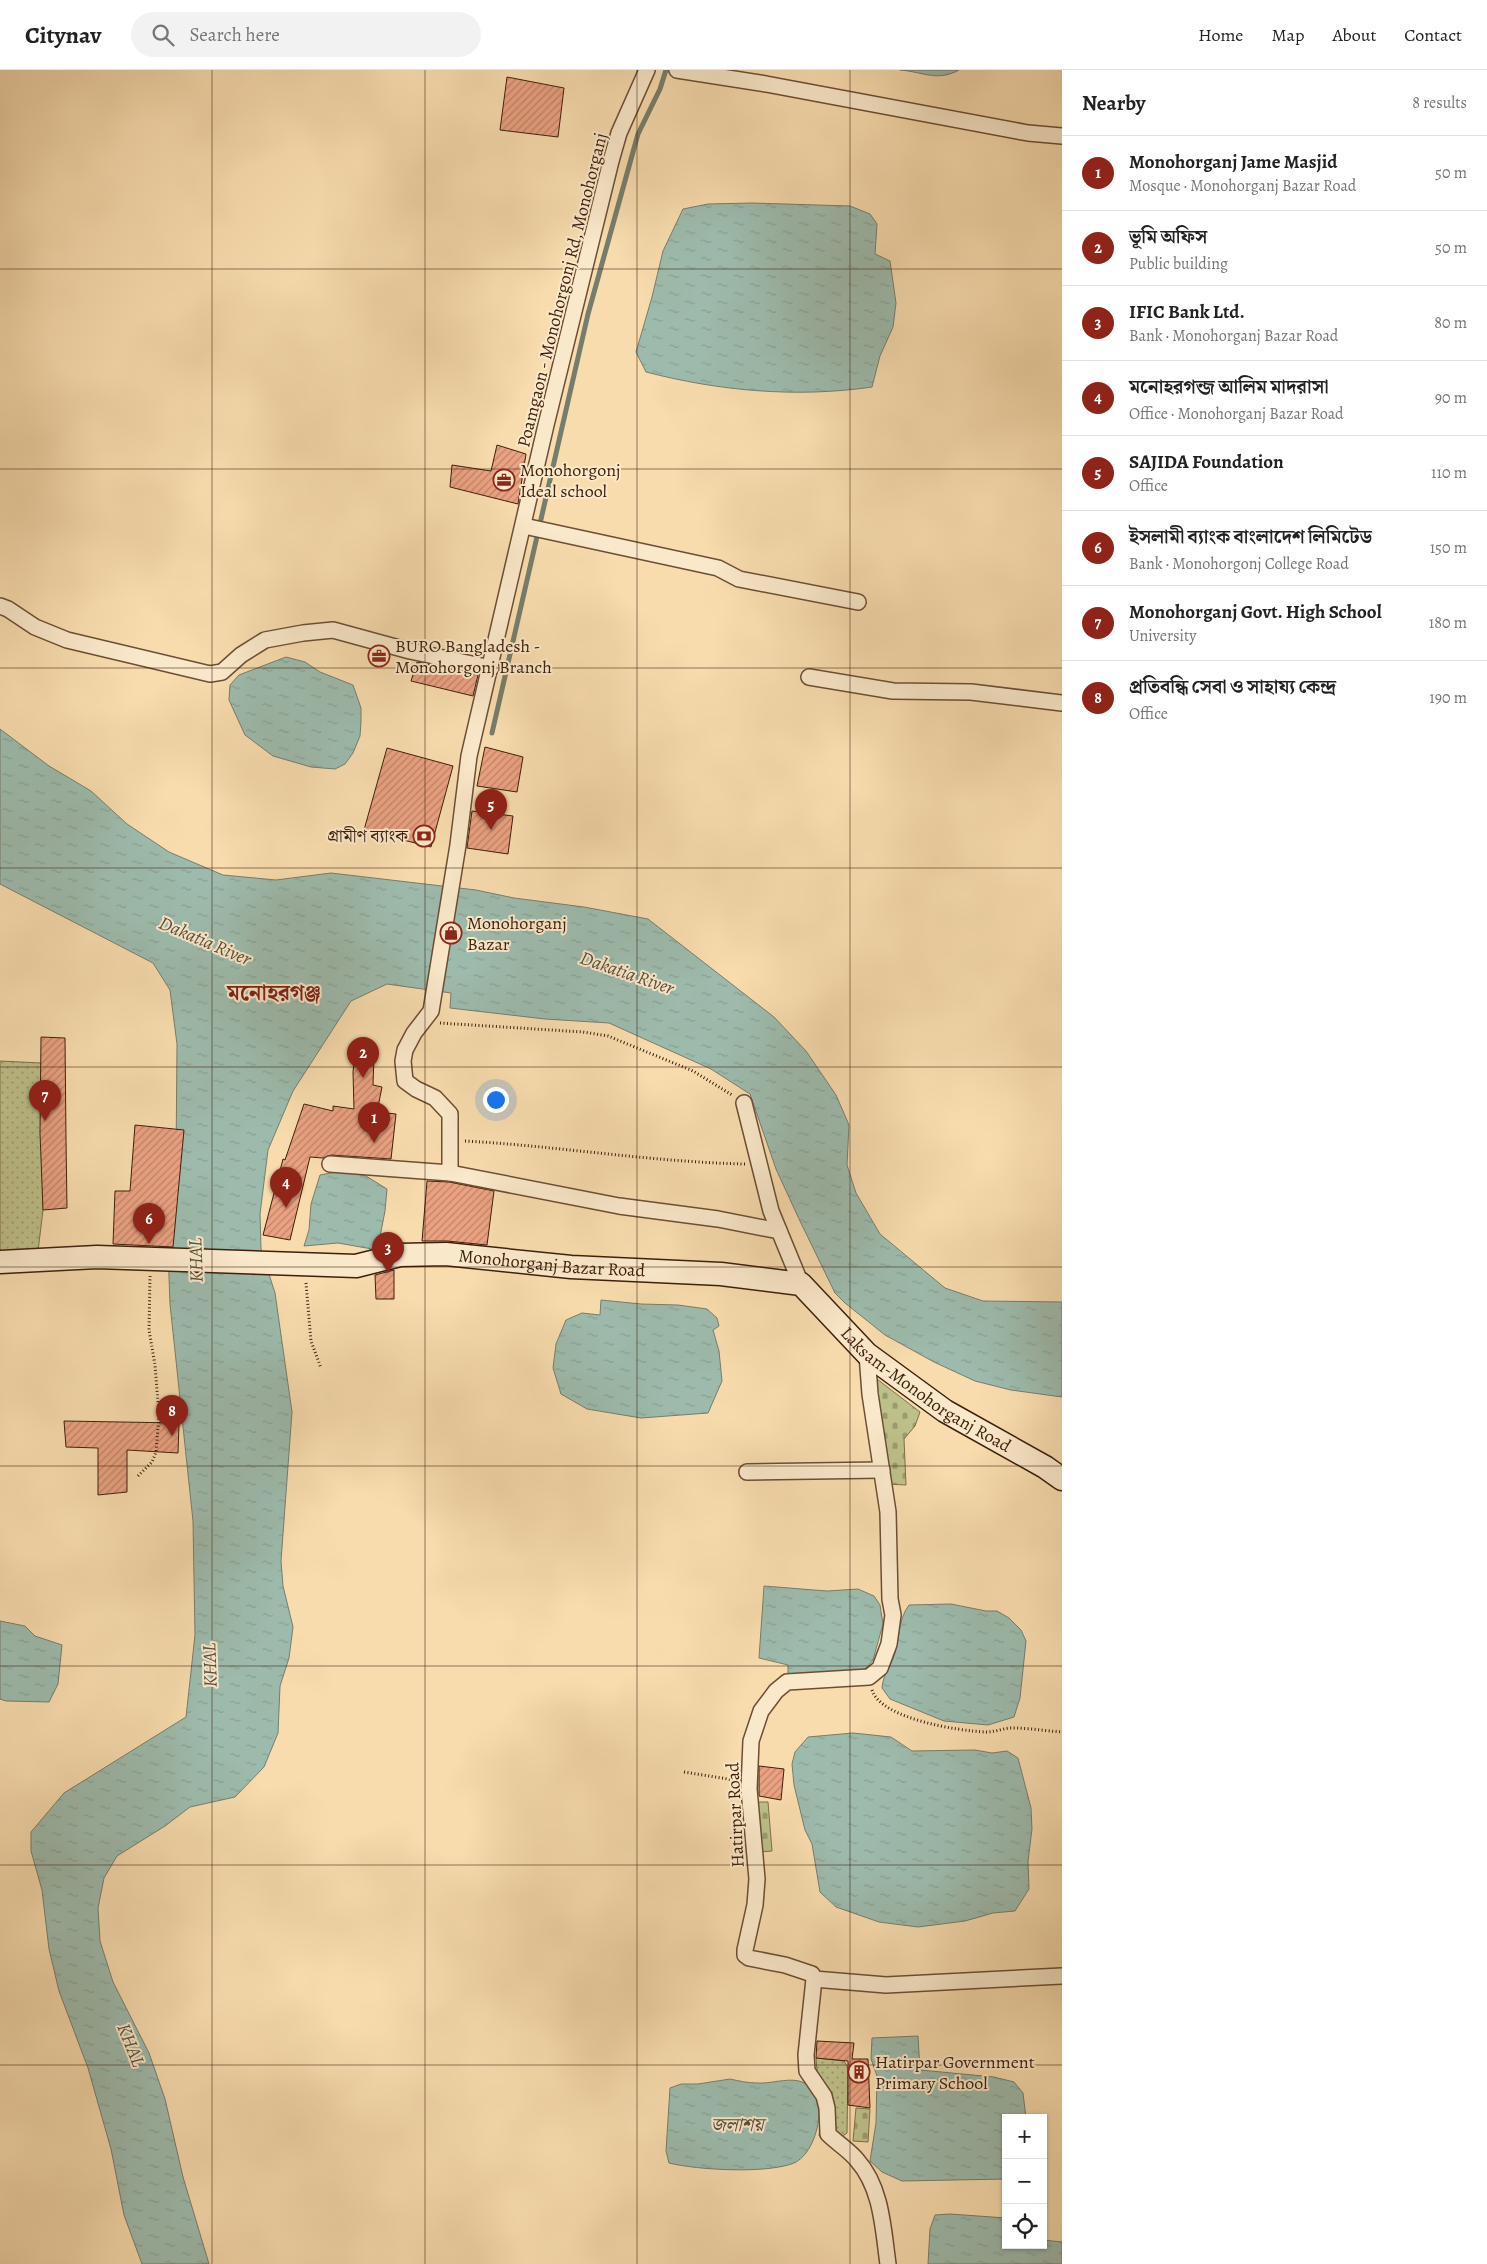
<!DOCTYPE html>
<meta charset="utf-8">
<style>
:root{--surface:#fff;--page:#f2f2f2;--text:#222;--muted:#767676;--line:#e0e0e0;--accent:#8f2418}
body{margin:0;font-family:Alegreya,"Noto Serif Bengali",serif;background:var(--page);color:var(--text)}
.controls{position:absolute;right:15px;bottom:15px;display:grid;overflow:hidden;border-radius:0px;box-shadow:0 1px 4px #0004}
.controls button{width:45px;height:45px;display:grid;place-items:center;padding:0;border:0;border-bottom:1px solid var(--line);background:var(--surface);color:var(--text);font:25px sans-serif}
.you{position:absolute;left:495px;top:1029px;width:18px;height:18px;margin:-12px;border:4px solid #fff;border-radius:50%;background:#1a73e8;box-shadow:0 0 0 8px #1a73e833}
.badge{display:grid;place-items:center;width:32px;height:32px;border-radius:50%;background:var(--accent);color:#fff;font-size:16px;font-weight:700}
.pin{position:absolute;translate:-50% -41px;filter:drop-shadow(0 1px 2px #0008)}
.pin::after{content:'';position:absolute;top:26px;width:18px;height:15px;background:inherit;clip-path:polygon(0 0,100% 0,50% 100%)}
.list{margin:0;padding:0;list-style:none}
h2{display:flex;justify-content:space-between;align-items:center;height:65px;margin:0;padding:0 20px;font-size:21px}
h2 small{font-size:16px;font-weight:400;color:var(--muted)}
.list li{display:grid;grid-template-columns:32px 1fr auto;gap:15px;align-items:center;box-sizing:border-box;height:75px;padding:0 20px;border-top:1px solid var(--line)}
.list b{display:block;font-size:19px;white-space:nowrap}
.list p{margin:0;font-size:16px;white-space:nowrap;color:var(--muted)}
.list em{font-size:16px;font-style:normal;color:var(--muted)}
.icon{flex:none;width:28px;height:28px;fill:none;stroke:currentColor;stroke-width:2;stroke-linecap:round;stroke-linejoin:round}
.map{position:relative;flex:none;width:1062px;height:2194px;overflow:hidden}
header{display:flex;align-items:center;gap:30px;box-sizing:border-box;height:70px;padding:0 25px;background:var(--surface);border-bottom:1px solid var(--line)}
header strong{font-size:24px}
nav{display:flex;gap:28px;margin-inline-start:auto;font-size:18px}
.search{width:350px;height:45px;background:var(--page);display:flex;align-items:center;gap:12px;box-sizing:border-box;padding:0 18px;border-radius:28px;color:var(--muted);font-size:19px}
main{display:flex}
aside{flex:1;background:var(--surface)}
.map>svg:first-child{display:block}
</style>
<header>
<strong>Citynav</strong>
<div class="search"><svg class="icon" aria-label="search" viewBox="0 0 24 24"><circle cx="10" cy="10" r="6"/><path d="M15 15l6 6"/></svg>Search here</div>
<nav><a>Home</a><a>Map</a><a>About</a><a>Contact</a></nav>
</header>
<main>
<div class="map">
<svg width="1062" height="2194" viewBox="0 0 1062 2194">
<defs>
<pattern id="cemetery-stones" width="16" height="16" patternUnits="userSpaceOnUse" patternTransform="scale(1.25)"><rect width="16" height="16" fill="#bec08a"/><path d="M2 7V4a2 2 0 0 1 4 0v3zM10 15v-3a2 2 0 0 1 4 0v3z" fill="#9c9b6f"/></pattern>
<pattern id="park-dots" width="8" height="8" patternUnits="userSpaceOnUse" patternTransform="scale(1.25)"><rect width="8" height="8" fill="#bec08a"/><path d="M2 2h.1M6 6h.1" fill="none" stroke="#9c9b6f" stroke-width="1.8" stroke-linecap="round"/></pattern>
<pattern id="water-ripples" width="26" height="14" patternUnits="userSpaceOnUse" patternTransform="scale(1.25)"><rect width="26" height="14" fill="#9dbbad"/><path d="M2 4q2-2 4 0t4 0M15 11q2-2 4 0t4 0" fill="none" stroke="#88a094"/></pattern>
<pattern id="building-hatch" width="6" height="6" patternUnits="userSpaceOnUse" patternTransform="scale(1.25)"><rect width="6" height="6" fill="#eba282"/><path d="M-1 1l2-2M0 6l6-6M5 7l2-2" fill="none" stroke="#c08369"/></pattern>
</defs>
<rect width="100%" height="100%" fill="#f8dcae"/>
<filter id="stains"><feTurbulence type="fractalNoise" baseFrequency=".004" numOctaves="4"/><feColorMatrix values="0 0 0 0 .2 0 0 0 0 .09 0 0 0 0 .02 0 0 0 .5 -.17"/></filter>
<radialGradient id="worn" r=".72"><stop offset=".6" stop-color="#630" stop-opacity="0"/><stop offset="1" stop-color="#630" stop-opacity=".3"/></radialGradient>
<g fill="url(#cemetery-stones)" stroke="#7e704a">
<path d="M873 1306 920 1342 915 1356 904 1369 906 1415 885 1414Z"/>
<path d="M754 1732H768L772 1781 760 1782Z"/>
<path d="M856 2038 870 2039 868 2072 853 2071Z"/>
</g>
<g fill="url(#park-dots)" stroke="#7e704a">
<path d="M0 991 41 993 43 1140 38 1181 0 1183Z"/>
<path d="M816 1988 844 1991 848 1998 847 2063 841 2067 819 2066 821 2050Z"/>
</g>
<g fill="url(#water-ripples)" stroke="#777d6c">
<path d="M900 0H959C937 12 924 2 900 0Z"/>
<path d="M752 133 850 136 870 144 877 154 875 184 890 191 896 233 893 257 880 286 872 317C797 328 719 321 646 302L636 282 652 227 663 181 683 139 708 134Z"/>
<path d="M286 587 305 592 320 602 353 615 361 638V652L360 666 353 683 345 694 335 699 311 697 273 686 245 665 229 630 230 615 239 605Z"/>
<path d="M0 659 49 696 91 721 127 754 169 782 223 805 276 810 331 803 476 820 514 828 584 837 648 849 774 947 806 981 836 1025 849 1055 847 1095 856 1123 880 1164 945 1218 983 1231 1062 1232V1327L1011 1320 975 1311 934 1292 885 1265 845 1233 835 1223 799 1149 776 1099 750 1024 711 999 609 953 545 949 450 938 451 923 387 914 351 931 293 1021 268 1080 260 1144 261 1179 275 1223 292 1342 281 1491 283 1516 293 1557 289 1588 280 1616 278 1663 264 1697 235 1727 190 1737 165 1756 117 1786 104 1808 98 1838 100 1871 113 1912 149 1983 165 2029 183 2107 209 2194H142L124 2145 111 2079 88 1998 59 1921 49 1879 42 1820 31 1781V1762L64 1723 186 1647 195 1565 193 1451 170 1234 168 1180 176 1090 177 974 170 920 153 893 0 814Z"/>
<path d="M342 1101 366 1106 387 1119 385 1141 378 1177 372 1179 338 1173 304 1176 309 1160 311 1134 320 1105Z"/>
<path d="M601 1230 641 1234 678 1235 707 1239 717 1248 719 1256 713 1260 719 1281 722 1311 708 1343 641 1348 587 1339 561 1324 553 1298 556 1274 566 1250 582 1243 600 1245Z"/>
<path d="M764 1516 827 1521 858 1519 874 1526 880 1535 883 1554 873 1590 866 1598 857 1602 821 1605 788 1604V1595L759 1588Z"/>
<path d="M951 1534 986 1541H997L1009 1548 1021 1560 1026 1571 1020 1628 1014 1647 988 1655 944 1651 890 1629 882 1618C883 1606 888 1600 893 1589 900 1571 897 1551 909 1535Z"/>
<path d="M0 1551 25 1556 35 1566 62 1575 58 1614 49 1632 6 1631 0 1629Z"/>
<path d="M853 1663 891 1667 912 1681 975 1680 992 1683 1007 1681 1018 1688 1031 1738 1032 1759 1028 1791 1029 1819 1015 1841 993 1843 965 1851 918 1857 879 1852 836 1837 820 1822 812 1774 805 1760 794 1715 792 1694 795 1682 808 1667Z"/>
<path d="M918 1966 920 2000 994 2007 1014 2012 1023 2023 1026 2048H1006V2109L902 2111 882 2102 870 2091 876 2053 877 2006 871 1989 872 1968Z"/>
<path d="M730 2009C739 2011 748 2013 757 2013 770 2014 786 2008 799 2011 832 2020 819 2082 794 2093 767 2104 697 2100 669 2093L666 2081 670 2018 681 2014H698Z"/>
<path d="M950 2144 1006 2148V2175H1043V2170L1062 2172V2194H928L930 2159 935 2145Z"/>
</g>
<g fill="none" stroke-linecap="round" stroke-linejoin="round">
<path stroke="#777d6c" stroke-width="5" d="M492 663 588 244 638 64 660 19 666 0"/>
</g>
<g fill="url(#building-hatch)" stroke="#3d1f0b">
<path d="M507 7 564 18 558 67 500 60Z"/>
<path d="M497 375 526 384 518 434 450 417 452 395 491 401Z"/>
<path d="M417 592 478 605 473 626 411 611Z"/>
<path d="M485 677 523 687 517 722 477 716Z"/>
<path d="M387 678 453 696 431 777 364 760Z"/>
<path d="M472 741 513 746 508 784 467 778Z"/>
<path d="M41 967 65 968 66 1070 67 1138 43 1140 40 1063Z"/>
<path d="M355 983 374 985 373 1015 382 1017 377 1042 396 1044 391 1089 331 1085 323 1088 310 1087 290 1170 263 1165 283 1089 285 1090 304 1034 333 1041V1036L354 1039 353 1002Z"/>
<path d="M135 1055 184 1060 173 1177 113 1174 115 1121H130Z"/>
<path d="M427 1111 449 1112 494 1121 487 1175 447 1171H422Z"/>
<path d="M394 1200V1229H376L375 1205Z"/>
<path d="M64 1351 179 1353 178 1383 127 1380V1422L98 1425V1378L66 1377Z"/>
<path d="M759 1696 784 1699 781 1730 759 1726Z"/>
<path d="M817 1971 854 1973 852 1989H868L870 2038 848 2035V1991L816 1988Z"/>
</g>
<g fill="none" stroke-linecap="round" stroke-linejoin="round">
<g stroke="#6c4e34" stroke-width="18">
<g id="street">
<path d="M677 0 766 14 1028 63 1062 66"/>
<path d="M524 456 718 498 739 509 858 532"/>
<path d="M0 536 8 539 35 557 67 570 210 604 222 602 241 585 265 570 303 563 333 560 410 581 491 598"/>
<path d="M809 607 893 621 971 622 1062 633"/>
<path d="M744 1033 771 1141 801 1214"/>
<path d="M330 1094 450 1103 619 1136 718 1149 779 1161"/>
<path d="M450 1103V1044L435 1028 416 1019 405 1011 403 991 405 980 414 963 431 941 458 775 469 686 546 355 611 91 619 63 647 0"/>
<path d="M867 1284 870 1324 888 1442 890 1529 893 1545 889 1574 880 1598 869 1607 787 1612 776 1621 761 1641 751 1671 749 1719 757 1809 755 1835 745 1880V1885L749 1888 785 1895 812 1904 814 1909 806 1985 807 2001 824 2026 827 2038 828 2064C837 2073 849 2080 857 2090 882 2118 883 2159 888 2194"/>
<path d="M747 1402 882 1400"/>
<path d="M814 1909 886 1915 1062 1906"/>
</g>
</g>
<g stroke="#3d1f0b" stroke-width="25">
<g id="secondary">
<path id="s1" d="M0 1192 97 1187 356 1196 400 1185 446 1184 571 1197 721 1204 801 1214 867 1284 945 1341 1045 1397 1062 1409"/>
</g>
</g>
<g stroke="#3d1f0b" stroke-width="3" stroke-dasharray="1 2.5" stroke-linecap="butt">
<path d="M440 953 583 962 608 966 693 1001 732 1025"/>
<path d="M465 1071C558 1076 651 1092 745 1094"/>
<path d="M306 1213 311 1271 321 1298"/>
<path d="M138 1406 152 1392 156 1382 159 1345 155 1295 149 1260 150 1206"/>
<path d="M872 1620C881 1649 959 1661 986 1662 995 1662 1004 1658 1012 1658 1029 1658 1046 1661 1062 1662"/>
<path d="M684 1702 734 1710"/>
</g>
<use href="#street" stroke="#fae8ca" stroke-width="15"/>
<use href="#secondary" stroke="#fae8ca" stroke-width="22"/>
</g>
<path fill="none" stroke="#3d1f0b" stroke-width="1" stroke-opacity="0.55" d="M212 0V2194M425 0V2194M637 0V2194M850 0V2194M0 199H1062M0 399H1062M0 598H1062M0 798H1062M0 997H1062M0 1197H1062M0 1396H1062M0 1596H1062M0 1795H1062M0 1995H1062"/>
<defs>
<g id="office-ring" transform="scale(1.125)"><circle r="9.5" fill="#fae8ca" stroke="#8f2418" stroke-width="1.5"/><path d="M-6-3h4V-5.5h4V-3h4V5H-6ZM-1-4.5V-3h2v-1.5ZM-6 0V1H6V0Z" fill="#8f2418"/></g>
<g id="bank-ring" transform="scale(1.125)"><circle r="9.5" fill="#fae8ca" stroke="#8f2418" stroke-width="1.5"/><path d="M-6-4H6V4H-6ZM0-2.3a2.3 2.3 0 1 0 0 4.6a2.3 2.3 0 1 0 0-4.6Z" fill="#8f2418"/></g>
<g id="shop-ring" transform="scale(1.125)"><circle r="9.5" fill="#fae8ca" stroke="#8f2418" stroke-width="1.5"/><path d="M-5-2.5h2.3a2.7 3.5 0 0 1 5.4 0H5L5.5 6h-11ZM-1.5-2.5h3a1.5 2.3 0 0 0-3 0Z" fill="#8f2418"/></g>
<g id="building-ring" transform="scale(1.125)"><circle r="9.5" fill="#fae8ca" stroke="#8f2418" stroke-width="1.5"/><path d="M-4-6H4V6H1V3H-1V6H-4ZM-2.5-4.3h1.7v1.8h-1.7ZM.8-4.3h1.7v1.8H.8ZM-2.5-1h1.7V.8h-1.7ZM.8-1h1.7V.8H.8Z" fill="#8f2418"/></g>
</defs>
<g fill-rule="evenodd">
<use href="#office-ring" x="504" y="410"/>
<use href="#office-ring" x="379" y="586"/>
<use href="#bank-ring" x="424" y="766"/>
<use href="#shop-ring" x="451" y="863"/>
<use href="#building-ring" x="859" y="2002"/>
</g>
<g text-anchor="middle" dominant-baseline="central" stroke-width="4" stroke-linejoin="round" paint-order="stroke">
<g font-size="18" fill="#3d1f0b" stroke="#fae8ca">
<text transform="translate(562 220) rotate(-76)">Poamgaon - Monohorgonj Rd, Monohorganj</text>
<text stroke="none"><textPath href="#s1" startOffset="554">Monohorganj Bazar Road</textPath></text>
<text stroke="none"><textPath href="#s1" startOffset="969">Laksam-Monohorganj Road</textPath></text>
<text transform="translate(735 1745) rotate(-93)">Hatirpar Road</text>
</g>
<g font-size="18" fill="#3d1f0b" stroke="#fae8ca" text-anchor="start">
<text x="520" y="400">Monohorgonj<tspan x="520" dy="21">Ideal school</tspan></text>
<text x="395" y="576">BURO Bangladesh -<tspan x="395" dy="21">Monohorgonj Branch</tspan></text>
<text x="408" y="766" text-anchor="end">গ্রামীণ ব্যাংক</text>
<text x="467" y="853">Monohorganj<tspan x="467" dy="21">Bazar</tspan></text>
<text x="875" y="1992">Hatirpar Government<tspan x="875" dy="21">Primary School</tspan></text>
</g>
<g font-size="19" font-style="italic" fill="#5a4e3c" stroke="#fae8ca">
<text transform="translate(205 871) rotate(23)">Dakatia River</text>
<text transform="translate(627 903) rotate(19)">Dakatia River</text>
<text transform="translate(196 1190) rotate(-92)">KHAL</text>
<text transform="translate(210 1595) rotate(-92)">KHAL</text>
<text transform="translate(131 1975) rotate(68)">KHAL</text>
<text x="737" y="2055">জলাশয়</text>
</g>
<g font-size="22" font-weight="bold" fill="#7a1f14" stroke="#fae8ca">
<text x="274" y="923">মনোহরগঞ্জ</text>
</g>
</g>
<rect width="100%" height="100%" filter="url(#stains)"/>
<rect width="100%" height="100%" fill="url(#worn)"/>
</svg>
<div class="controls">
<button>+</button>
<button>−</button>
<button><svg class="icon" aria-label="locate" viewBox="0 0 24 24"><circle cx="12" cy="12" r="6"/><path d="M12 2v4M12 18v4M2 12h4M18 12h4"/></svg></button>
</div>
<div class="you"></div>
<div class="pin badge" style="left:374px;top:1073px">1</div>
<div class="pin badge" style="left:363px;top:1008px">2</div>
<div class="pin badge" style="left:388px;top:1203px">3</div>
<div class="pin badge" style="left:286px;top:1138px">4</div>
<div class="pin badge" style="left:491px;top:760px">5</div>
<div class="pin badge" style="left:149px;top:1174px">6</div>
<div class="pin badge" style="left:45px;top:1051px">7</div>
<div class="pin badge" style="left:172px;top:1366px">8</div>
</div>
<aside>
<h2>Nearby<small>8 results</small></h2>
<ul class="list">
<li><span class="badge">1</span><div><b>Monohorganj Jame Masjid</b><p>Mosque · Monohorganj Bazar Road</p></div><em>50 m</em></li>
<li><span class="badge">2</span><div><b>ভূমি অফিস</b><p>Public building</p></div><em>50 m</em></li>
<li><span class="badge">3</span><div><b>IFIC Bank Ltd.</b><p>Bank · Monohorganj Bazar Road</p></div><em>80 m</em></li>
<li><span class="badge">4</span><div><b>মনোহরগন্জ আলিম মাদরাসা</b><p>Office · Monohorganj Bazar Road</p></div><em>90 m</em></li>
<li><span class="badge">5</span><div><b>SAJIDA Foundation</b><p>Office</p></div><em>110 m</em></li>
<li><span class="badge">6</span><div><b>ইসলামী ব্যাংক বাংলাদেশ লিমিটেড</b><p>Bank · Monohorgonj College Road</p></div><em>150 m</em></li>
<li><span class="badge">7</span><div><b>Monohorganj Govt. High School</b><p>University</p></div><em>180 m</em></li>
<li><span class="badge">8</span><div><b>প্রতিবন্ধি সেবা ও সাহায্য কেন্দ্র</b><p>Office</p></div><em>190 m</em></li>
</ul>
</aside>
</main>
